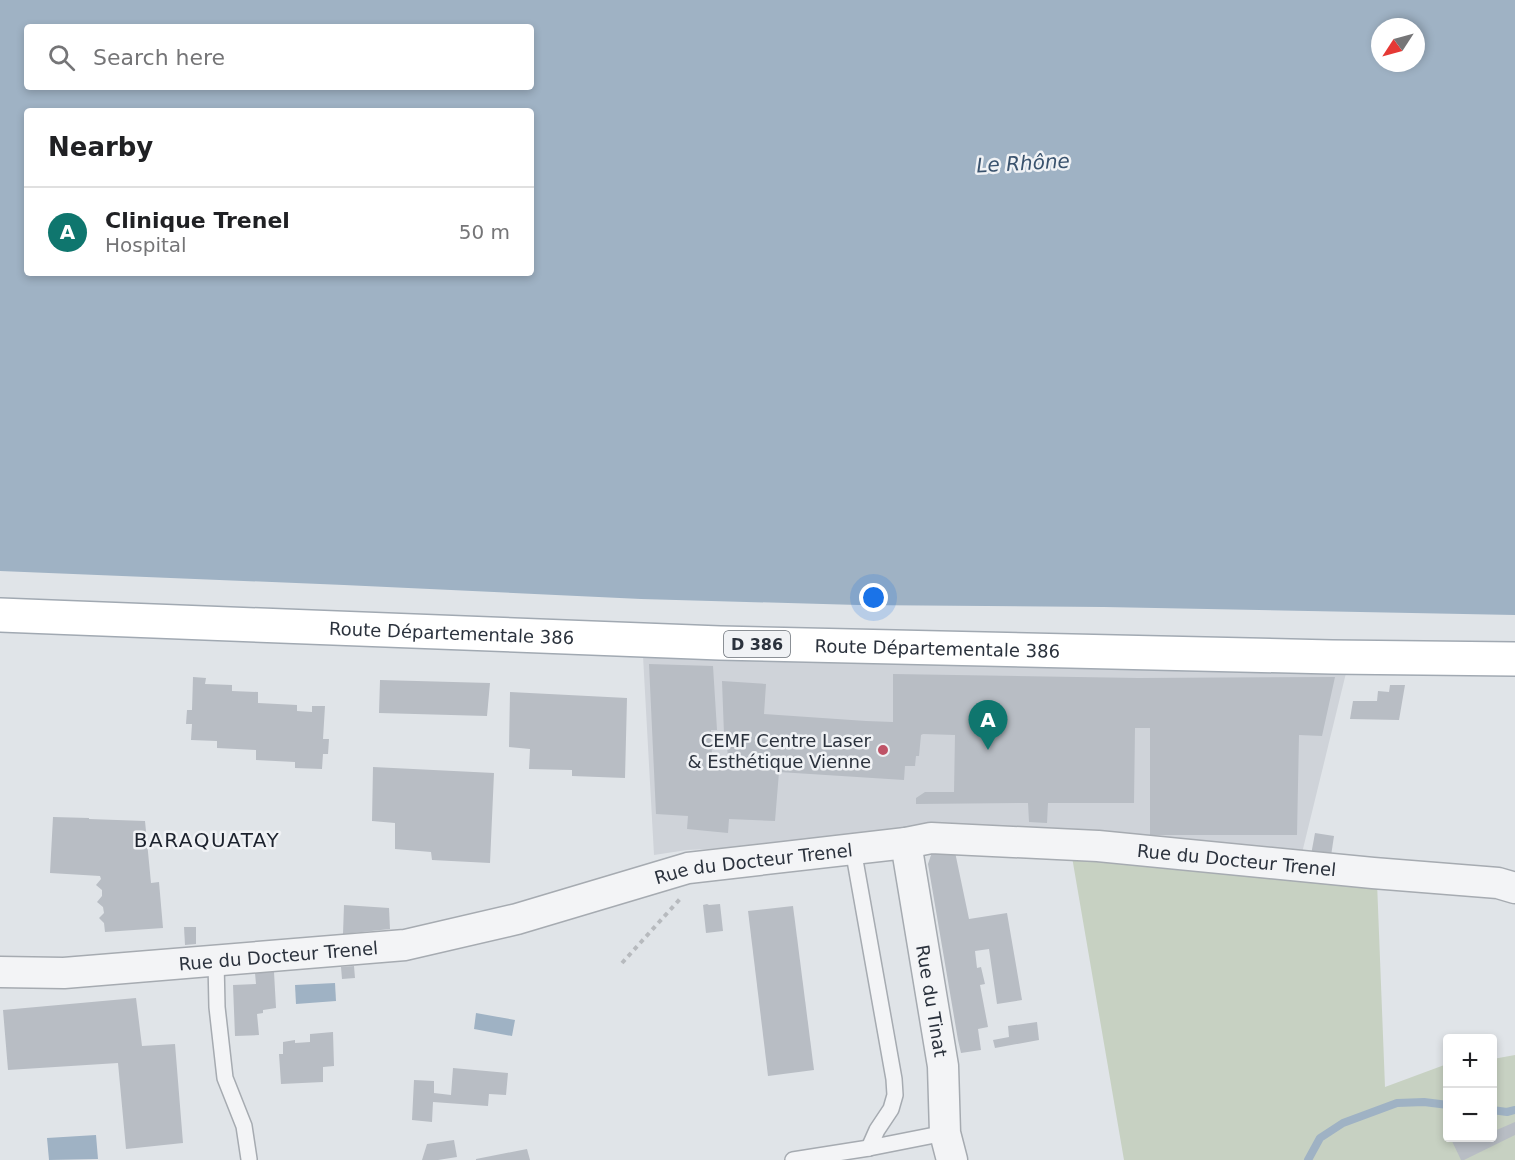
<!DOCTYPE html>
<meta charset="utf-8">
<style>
:root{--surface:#fff;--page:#f2f2f2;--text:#202124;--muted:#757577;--line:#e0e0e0;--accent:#0f766e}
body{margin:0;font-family:"DejaVu Sans",sans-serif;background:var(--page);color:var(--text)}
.controls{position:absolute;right:18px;bottom:18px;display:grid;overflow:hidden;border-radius:6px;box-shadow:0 3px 9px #0003}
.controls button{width:54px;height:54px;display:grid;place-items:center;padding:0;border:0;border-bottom:2px solid var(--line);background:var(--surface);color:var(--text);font:30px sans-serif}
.compass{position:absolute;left:1371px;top:18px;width:54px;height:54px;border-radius:50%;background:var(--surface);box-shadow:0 3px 9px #0003;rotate:234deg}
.you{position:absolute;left:874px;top:598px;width:21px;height:21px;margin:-15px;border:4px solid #fff;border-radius:50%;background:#1a73e8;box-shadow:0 0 0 9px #1a73e833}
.badge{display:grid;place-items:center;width:39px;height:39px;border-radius:50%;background:var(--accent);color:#fff;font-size:20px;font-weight:700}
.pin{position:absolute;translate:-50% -50px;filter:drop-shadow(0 2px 3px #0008)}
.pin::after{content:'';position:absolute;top:32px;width:21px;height:18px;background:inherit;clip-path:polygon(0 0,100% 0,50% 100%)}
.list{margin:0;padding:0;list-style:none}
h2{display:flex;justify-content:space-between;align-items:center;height:78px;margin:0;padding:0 24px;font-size:26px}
h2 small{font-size:20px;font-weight:400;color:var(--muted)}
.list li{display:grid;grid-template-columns:39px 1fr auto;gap:18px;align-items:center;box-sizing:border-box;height:90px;padding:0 24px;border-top:2px solid var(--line)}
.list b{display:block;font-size:22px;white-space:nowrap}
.list p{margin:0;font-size:20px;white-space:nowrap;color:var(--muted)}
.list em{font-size:20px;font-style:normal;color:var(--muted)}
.icon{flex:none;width:33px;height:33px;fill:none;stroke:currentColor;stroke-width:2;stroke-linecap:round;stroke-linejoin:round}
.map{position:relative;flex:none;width:1515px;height:1160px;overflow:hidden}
.search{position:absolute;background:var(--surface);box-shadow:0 3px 9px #0003;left:24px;top:24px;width:510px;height:66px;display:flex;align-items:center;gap:15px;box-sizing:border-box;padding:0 21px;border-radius:6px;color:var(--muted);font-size:22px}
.panel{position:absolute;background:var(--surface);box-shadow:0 3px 9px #0003;left:24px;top:108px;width:510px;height:168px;border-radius:6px}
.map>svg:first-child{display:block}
</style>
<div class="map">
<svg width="1515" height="1160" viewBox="0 0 1515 1160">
<rect width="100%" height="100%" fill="#e0e4e8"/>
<path fill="#cfd3d9" d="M643 656 1346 673 1301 857 747 847 687 850 654 855Z"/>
<path fill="#c7d1c2" d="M1072 857 1377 882 1385 1087 1447 1064 1448 1138H1492L1493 1059 1515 1055V1160H1124Z"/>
<g fill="#9fb2c4" fill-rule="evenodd">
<path d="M0 0H1515V615L1104 607 858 605 641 599 344 585 0 571ZM27 27H531V87H27ZM1380 27H1416V63H1380ZM27 111H531V273H27Z"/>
<path d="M335 983 336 1001 296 1004 295 985Z"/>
<path d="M476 1013 515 1020 512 1036 474 1029Z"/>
<path d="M96 1135 98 1159 49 1160 47 1138Z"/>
</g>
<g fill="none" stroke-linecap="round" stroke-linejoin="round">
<g stroke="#9fb2c4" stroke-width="8">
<path d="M1492 1110 1507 1112 1515 1110"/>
<path d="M1308 1160 1320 1138 1343 1123 1397 1103 1424 1102 1448 1105"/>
</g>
</g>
<g fill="#b8bdc4">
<path d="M649 664 713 666 717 730H711L712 758H728L726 734H724L722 681 766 684 764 714 866 721 893 722V674L1138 678 1335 677 1322 736 1299 735 1297 835H1150V728H1135L1134 803H1048L1047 823 1029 822 1028 803 916 804V798L925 792H954L955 735 923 734 921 735 919 756H916L915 766H905L904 780 779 772 775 821 729 819 728 833 687 829 688 816 656 814Z"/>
<path d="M193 677 206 678 205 684 232 685V691L258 692V703L297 705V711L312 712V706H325L323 739H329L328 754H323L322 769 295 768V762L256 760V750L217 748V741L191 740 192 724H186L187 710H192Z"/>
<path d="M380 680 490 683 487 716 379 713Z"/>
<path d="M1390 685H1405L1399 720 1350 719 1353 701H1377L1378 691 1389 692Z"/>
<path d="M510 692 627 698 625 778 572 776V770L529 769 530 749 509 747Z"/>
<path d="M373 767 494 773 490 863 432 860 431 852 395 849V823L372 821Z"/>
<path d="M53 817 89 818V819L145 821 151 883 159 882 163 928 105 932 104 923 99 918 104 913 103 907 97 902 102 896V890L96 885 101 879 100 876 50 873Z"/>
<path d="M1315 833 1334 836 1331 856 1311 855Z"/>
<path d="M932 852H955L969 919 1007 913 1022 1000 997 1004 989 949 975 951 977 968 981 967 985 984 980 985 988 1027 978 1029 981 1050 961 1053 958 1040 928 864Z"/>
<path d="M707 904 709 905 720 904 723 931 706 933 703 905Z"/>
<path d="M344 905 389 908 390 929 343 934Z"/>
<path d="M793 906 814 1070 768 1076 748 911Z"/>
<path d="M184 927H196V944L185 945Z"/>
<path d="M354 966 355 978 342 979 341 967Z"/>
<path d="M274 972 276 1008 263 1010V1013L257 1014 259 1035 235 1036 233 985 256 984 255 973Z"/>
<path d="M136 998 142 1046 175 1044 183 1143 126 1149 118 1063 8 1070 3 1010Z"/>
<path d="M1037 1022 1039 1040 995 1048 993 1040 1009 1037 1008 1026Z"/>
<path d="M333 1032 334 1066 323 1067V1082L281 1084 279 1054H283V1042L295 1040V1043L310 1042V1034Z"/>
<path d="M453 1068 508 1073 506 1095 489 1094 488 1106 433 1102 432 1122 412 1120 414 1080 434 1081V1093L451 1095Z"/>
<path d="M1515 1122V1135L1464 1160H1461L1451 1139 1454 1138H1492V1132Z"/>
<path d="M454 1140 457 1157 438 1160H422L427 1144Z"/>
<path d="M527 1149 530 1160H476V1159Z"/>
</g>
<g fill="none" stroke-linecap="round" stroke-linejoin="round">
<g stroke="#a6abb1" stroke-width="18">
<g id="lane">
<path d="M853 849 894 1079 895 1095 891 1109 877 1130 869 1148"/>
<path d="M216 961 217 1007 225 1078 244 1126 249 1159"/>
<path d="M793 1160 869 1148 945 1133"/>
</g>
</g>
<g stroke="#a6abb1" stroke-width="33">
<g id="street">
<path id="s1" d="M906 843 943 1066 945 1133 952 1160"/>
<path id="s2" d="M0 972 64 973 405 945 517 919 688 868 906 843 931 838 1098 846 1373 873 1498 883 1515 888"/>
</g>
</g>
<g stroke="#a1a9b2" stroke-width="36">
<g id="primary">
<path id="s3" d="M0 615 720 643 1332 657 1515 659"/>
</g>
</g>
<path stroke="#b7babe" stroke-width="4" stroke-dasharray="4.5 4.5" stroke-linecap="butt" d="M622 963 680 899"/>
<use href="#lane" stroke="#f3f4f6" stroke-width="15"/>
<use href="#street" stroke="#f3f4f6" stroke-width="30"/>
<use href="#primary" stroke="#fff" stroke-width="33"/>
</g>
<circle fill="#bf5367" stroke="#f0f2f5" stroke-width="2" cx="883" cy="750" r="6"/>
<g text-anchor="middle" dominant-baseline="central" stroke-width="5" stroke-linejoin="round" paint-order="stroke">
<rect fill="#f0f2f5" stroke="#666c74" stroke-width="1.5" x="724" y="631" width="66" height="26" rx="4.5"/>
<g font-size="16" font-weight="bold" fill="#2b323d">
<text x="757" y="644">D 386</text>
</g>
<g font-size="18" fill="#2b323d" stroke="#f0f2f5">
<text stroke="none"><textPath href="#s3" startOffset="452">Route Départementale 386</textPath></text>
<text stroke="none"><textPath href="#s3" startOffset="938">Route Départementale 386</textPath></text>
<text stroke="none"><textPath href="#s2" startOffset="1251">Rue du Docteur Trenel</textPath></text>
<text stroke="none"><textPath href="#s2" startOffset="765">Rue du Docteur Trenel</textPath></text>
<text stroke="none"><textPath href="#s2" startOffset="279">Rue du Docteur Trenel</textPath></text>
<text stroke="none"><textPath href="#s1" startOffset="160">Rue du Tinat</textPath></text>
</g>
<g font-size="18" fill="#2b323d" stroke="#f0f2f5" text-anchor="end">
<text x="871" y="740">CEMF Centre Laser<tspan x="871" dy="21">&amp; Esthétique Vienne</tspan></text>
</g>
<g font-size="20" font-style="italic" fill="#39526d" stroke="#f0f2f5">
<text transform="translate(1023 163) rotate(-3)">Le Rhône</text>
</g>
<g font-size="20" letter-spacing="1.5" fill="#1d232e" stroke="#f0f2f5">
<text x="207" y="840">BARAQUATAY</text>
</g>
</g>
</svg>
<div class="controls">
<button>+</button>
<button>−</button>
</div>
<svg class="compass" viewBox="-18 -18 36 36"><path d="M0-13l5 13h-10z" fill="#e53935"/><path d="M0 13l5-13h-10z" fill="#757577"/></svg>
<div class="you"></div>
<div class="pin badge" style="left:988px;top:750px">A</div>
<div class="search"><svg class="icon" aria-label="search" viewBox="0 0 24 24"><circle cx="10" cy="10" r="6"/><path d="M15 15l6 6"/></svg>Search here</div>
<section class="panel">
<h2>Nearby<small></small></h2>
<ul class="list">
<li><span class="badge">A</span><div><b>Clinique Trenel</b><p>Hospital</p></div><em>50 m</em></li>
</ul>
</section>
</div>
